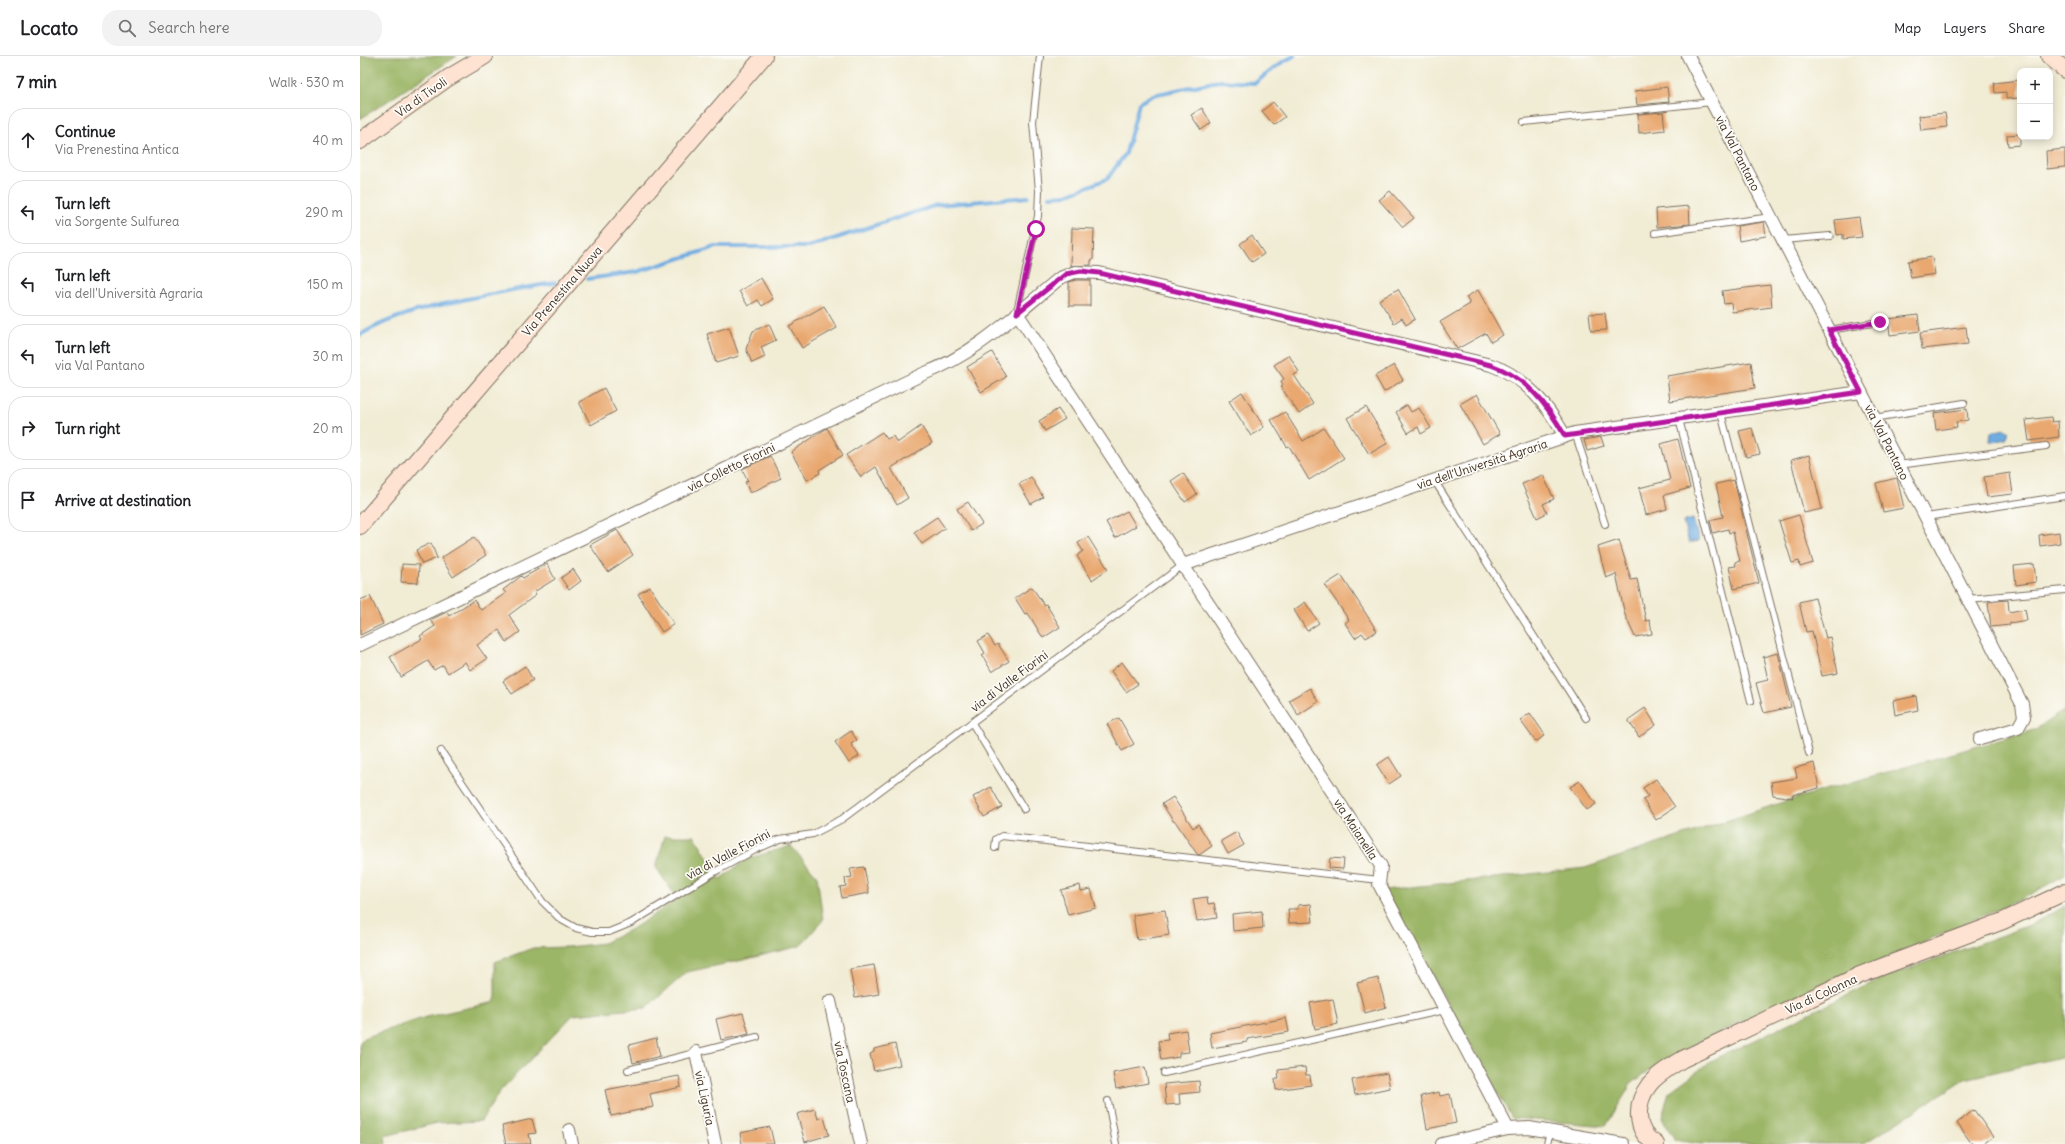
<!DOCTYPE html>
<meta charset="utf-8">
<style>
:root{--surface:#fff;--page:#f2f2f2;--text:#202124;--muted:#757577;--line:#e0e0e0}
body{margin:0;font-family:Delius,sans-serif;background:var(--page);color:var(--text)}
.controls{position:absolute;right:12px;top:12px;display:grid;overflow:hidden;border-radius:8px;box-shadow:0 2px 10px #0003}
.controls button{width:36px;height:36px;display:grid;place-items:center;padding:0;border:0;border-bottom:1px solid var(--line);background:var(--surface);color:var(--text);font:20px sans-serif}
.stop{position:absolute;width:12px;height:12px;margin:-9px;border:3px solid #b5179e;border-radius:50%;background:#fff}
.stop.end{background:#b5179e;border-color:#fff;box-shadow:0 1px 4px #0008}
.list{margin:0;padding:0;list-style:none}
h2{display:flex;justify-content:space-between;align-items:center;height:52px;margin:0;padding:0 16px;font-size:17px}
h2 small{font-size:13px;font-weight:400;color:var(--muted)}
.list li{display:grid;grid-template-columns:26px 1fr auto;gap:12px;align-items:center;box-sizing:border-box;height:64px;margin:0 8px 8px;padding:0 8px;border:1px solid var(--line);border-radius:16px}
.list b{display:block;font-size:15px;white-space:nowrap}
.list p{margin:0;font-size:13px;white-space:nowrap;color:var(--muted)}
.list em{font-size:13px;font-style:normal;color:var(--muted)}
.icon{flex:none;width:22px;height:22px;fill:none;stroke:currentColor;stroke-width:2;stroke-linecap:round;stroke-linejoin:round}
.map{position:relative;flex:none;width:1705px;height:1088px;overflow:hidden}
header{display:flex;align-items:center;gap:24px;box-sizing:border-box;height:56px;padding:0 20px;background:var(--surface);border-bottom:1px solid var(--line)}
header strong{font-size:19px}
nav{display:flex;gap:22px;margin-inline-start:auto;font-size:14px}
.search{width:280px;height:36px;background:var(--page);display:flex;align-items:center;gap:10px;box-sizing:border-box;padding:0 14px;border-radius:16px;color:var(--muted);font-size:15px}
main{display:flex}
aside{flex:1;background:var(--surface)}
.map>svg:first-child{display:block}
</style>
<header>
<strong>Locato</strong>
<div class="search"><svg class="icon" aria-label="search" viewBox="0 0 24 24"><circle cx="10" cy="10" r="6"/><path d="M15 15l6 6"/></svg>Search here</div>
<nav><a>Map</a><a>Layers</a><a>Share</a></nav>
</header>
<main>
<aside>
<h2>7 min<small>Walk · 530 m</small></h2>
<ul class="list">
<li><svg class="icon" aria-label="ahead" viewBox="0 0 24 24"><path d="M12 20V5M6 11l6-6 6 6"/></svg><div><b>Continue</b><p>Via Prenestina Antica</p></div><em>40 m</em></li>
<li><svg class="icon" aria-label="left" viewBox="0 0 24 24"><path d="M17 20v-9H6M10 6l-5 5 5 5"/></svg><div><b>Turn left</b><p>via Sorgente Sulfurea</p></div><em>290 m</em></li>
<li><svg class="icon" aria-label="left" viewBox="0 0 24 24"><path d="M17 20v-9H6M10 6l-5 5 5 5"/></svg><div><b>Turn left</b><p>via dell'Università Agraria</p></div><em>150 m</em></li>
<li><svg class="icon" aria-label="left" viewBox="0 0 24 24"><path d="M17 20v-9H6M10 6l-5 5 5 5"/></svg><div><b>Turn left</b><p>via Val Pantano</p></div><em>30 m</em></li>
<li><svg class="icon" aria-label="right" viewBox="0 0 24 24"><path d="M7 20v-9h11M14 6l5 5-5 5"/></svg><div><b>Turn right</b></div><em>20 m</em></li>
<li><svg class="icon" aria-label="arrive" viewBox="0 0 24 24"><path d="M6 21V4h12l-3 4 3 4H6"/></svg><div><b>Arrive at destination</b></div></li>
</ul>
</aside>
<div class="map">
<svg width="1705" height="1088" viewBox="0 0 1705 1088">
<rect width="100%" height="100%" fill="#fdfcf7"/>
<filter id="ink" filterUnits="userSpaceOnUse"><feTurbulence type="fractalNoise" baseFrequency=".025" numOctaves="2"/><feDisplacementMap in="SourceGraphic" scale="8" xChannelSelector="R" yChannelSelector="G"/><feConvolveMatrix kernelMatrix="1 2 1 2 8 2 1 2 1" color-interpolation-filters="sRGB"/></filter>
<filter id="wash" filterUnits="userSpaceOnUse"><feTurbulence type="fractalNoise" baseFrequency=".012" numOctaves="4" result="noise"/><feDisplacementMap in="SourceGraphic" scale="16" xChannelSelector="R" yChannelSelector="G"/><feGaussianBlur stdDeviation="0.9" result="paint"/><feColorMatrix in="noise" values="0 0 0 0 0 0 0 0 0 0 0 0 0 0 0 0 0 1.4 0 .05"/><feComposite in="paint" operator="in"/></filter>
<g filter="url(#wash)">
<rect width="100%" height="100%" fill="#f1ecd4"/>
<g fill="#9cb667" stroke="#6c7042">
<path d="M0 0H97L0 63Z"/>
<path d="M1705 654V819L1662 843 1395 959 1300 1006 1271 1028 1246 1070 1152 1062 1024 834 1225 812 1423 746 1674 674Z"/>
<path d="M305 780H335L360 823 387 803 431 790 457 820 463 864 440 890 383 904 327 916 286 952 213 959 141 1034 121 1065 77 1067 25 1080 26 1088H0V986L6 981 66 961 135 946V906L173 892 208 891 244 887 277 870 317 843 296 811Z"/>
<path d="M1705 850V1000L1605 1023 1503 1088H1340L1315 1084 1302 1062 1309 1036 1353 1004 1518 924 1670 869Z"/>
</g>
<g fill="#6face1" stroke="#556b80">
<path d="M1645 373 1649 376 1646 383 1634 386 1630 385 1631 376Z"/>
<path d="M1333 463 1339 485 1329 487 1323 466Z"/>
</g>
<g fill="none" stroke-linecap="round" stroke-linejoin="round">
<g stroke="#6face1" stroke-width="4">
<path d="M690 140 706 139 747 123 766 97 779 47 793 39 859 25 895 27 921 7 934 0"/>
<path d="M227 223 277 216 356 191H449L577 149 668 141"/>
<path d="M0 279C33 259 69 251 107 243 136 237 165 231 195 227"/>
</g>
</g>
<g id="blocks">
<g fill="#e9a870">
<path d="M1660 24V42L1646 43V36L1635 37 1634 27Z"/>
<path d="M1307 31 1309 46 1277 49 1275 35Z"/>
<path d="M913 46 925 61 914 69 902 55Z"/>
<path d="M842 52 851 67 841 74 831 59Z"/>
<path d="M1303 56 1305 74 1279 77 1278 58Z"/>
<path d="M1585 57 1587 71 1561 74 1559 60Z"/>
<path d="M1660 78V89L1648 90 1647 79Z"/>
<path d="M1705 93V111L1687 113 1686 95Z"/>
<path d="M1030 135 1054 162 1043 171 1019 144Z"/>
<path d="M1329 150 1330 168 1297 171 1296 153Z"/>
<path d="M1499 161 1502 181 1483 183V178L1477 179 1475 164Z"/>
<path d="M1404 166 1406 180 1379 185 1377 170Z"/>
<path d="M712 172 734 173 733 204H731V209L711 210Z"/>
<path d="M892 179 904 198 892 206 880 188Z"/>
<path d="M1572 201 1575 218 1551 222 1548 205Z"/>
<path d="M401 222 413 243 402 250 398 244 388 250 379 235Z"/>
<path d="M716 224H730V250H709V226Z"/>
<path d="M1410 229 1412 251 1372 256 1371 247 1364 248 1362 235Z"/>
<path d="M1038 233 1055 263 1046 269 1042 262 1034 267 1019 244Z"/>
<path d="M1118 234 1143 279 1131 286 1126 277 1097 293 1080 266 1110 248 1106 241Z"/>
<path d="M464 250 477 272 442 292 429 270Z"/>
<path d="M1245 257 1247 274 1231 275 1229 258Z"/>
<path d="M1558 259 1560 275 1530 279 1528 263Z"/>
<path d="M409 268 416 284 401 291 405 301 392 307 386 293 393 275Z"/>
<path d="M369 271 379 300 356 307 347 278Z"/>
<path d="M1606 271 1608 288 1562 293 1560 277Z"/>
<path d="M632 296 646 321 621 336 607 311Z"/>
<path d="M929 299 939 316 934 319 953 348 939 358 921 331 923 329 921 325 924 323 914 309Z"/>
<path d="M1391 306 1395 332 1310 345 1307 320Z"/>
<path d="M1034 309 1043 324 1024 336 1015 320Z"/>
<path d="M244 332 256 355 231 369 219 346Z"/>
<path d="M882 336 904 371 891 380 869 345Z"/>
<path d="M1117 338 1140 378 1123 388 1100 348Z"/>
<path d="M1047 349 1051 356 1059 352 1071 372 1061 378 1058 371 1048 377 1036 356Z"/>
<path d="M1006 351 1028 387 1009 398 987 362Z"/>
<path d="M698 353 705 363 685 375 679 365Z"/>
<path d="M1607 353 1608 364 1596 366 1597 371 1576 374 1574 357Z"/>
<path d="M925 356 943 385 964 372 984 402 949 424 929 390 927 391 911 364Z"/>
<path d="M1691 361 1692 366 1698 365 1699 381 1669 385 1666 364Z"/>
<path d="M561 370 572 387 531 412 548 442 537 449 516 411 501 421 486 399 522 376 527 383 533 380 537 387Z"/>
<path d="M467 372 483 399 459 414 460 417 447 424 431 396Z"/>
<path d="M1392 372 1400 398 1386 401 1379 375Z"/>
<path d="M1241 381 1244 390 1227 395 1224 384Z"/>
<path d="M1318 383 1330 432 1304 439 1307 453 1286 459 1279 432 1310 424 1301 388Z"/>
<path d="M1449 399 1462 453 1444 457 1431 404Z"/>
<path d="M410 400 421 422 390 437 385 426 388 425 382 413Z"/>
<path d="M823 417 837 438 825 446 811 425Z"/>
<path d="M1650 417 1653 438 1627 441 1624 421Z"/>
<path d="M1183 419 1194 443 1183 448 1187 457 1177 462 1162 428Z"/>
<path d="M671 421 683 441 671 448 659 428Z"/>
<path d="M1537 422 1544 452 1523 456 1516 427Z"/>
<path d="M1374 424 1399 527 1374 533 1369 511 1376 510 1375 506 1380 505 1373 476 1369 477 1368 473 1353 477 1350 464 1363 461 1356 428Z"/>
<path d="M608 446 622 468 611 475 597 453Z"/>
<path d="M767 455 776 470 755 482 746 466Z"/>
<path d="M1439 459 1453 507 1440 511 1439 505 1432 507 1419 465Z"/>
<path d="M577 461 585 472 562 488 554 476Z"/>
<path d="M257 474 273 499 248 516 230 489Z"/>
<path d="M1699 476 1700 487 1680 490 1679 479Z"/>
<path d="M114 481 126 499 93 521 81 502Z"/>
<path d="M728 481 748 513 732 524 717 500 723 495 718 487Z"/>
<path d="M1259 484 1271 524 1277 523 1286 565 1290 564 1292 578 1275 581 1265 559 1256 518 1246 522 1238 491Z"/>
<path d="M71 487 77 502 62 508 56 494Z"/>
<path d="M42 508 59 509 58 527 41 526Z"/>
<path d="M187 508 195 523 174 536 176 539 149 559 160 576 146 586 139 574 117 589 127 603 110 614 105 606 88 617 83 609 74 614 68 605 41 621 30 601 62 583 60 580 75 570 70 564 87 556 89 560 114 544 121 554 146 537 143 534 161 520 163 522Z"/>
<path d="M1674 508 1676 526 1656 529 1654 510Z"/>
<path d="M213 513 221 525 209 534 201 522Z"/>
<path d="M981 519 1017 575 1006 582 1002 577 995 582 985 567 989 564 965 529Z"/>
<path d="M290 531 314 568 302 576 278 538Z"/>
<path d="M672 531 684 549 686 548 700 571 683 582 668 557 665 558 655 542Z"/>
<path d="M10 540 23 568 0 579V544Z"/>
<path d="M1455 542 1466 582 1470 581 1478 617 1462 620 1452 575 1446 576 1439 546Z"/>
<path d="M1648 544 1649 556 1665 553 1667 564 1650 567V569L1631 571 1628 546Z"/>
<path d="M945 546 959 567 947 575 934 554Z"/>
<path d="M628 579 635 590 638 588 649 605 632 616 622 599 625 597 618 585Z"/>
<path d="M1418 597 1431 651 1404 657 1396 627 1408 624 1403 601Z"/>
<path d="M762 606 778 628 766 636 751 615Z"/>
<path d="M165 610 173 624 152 638 143 625Z"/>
<path d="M950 632 958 646 938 659 929 644Z"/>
<path d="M1556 640 1558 654 1535 659 1533 645Z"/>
<path d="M1285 652 1296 669 1279 681 1268 664Z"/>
<path d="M1170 657 1185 679 1176 686 1160 664Z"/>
<path d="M759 662 774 688 762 695 747 668Z"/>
<path d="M491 675 497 684 491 688 499 700 489 707 475 686Z"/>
<path d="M1029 701 1041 720 1029 728 1017 709Z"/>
<path d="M1454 707 1459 732 1432 739 1433 742 1413 739 1411 726 1437 722 1435 712Z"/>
<path d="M1296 723 1315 751 1296 764 1283 744 1288 740 1283 732Z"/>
<path d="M1220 725 1236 748 1227 754 1210 731Z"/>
<path d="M631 731 642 751 624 761 613 741Z"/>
<path d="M813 741 833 772 838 768 852 790 839 799 837 798 815 765 814 766 802 748Z"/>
<path d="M877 776 884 789 868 798 861 785Z"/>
<path d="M970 802 984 803 983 813 969 812Z"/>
<path d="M504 811 509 837 482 842 480 831 486 830 485 822 492 821 490 813Z"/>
<path d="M720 829 721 835 731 833 736 852 708 859 701 834Z"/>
<path d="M847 841 848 848 854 847 857 862 837 865 833 843Z"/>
<path d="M951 848 953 866 929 867 928 853H938V849Z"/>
<path d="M805 854 809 879 777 884 773 859Z"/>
<path d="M902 855 903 872 873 875 872 858Z"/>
<path d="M514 909 519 938 495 942 490 913Z"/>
<path d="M1018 922 1026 951 1005 957 997 927Z"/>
<path d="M973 943 978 968 955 973 950 947Z"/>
<path d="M383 957 389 978 361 984 356 963Z"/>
<path d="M926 962 929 976 887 983V986L852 992 850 977Z"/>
<path d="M826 974 829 996 819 997V1001L801 1004 798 985 808 984 807 977Z"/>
<path d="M296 982 300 1000 273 1007 269 989Z"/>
<path d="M535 988 540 1009 514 1015 510 998 514 996V993Z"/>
<path d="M785 1011 788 1027 756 1033 753 1017Z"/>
<path d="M945 1011 946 1019H950L951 1029 916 1034 915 1023H919L918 1014Z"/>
<path d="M1027 1017 1030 1032 995 1039 992 1024Z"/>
<path d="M319 1020 321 1031 290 1038 293 1051 251 1060 245 1034Z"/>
<path d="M839 1025 840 1036 819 1038 820 1048 806 1049 804 1028Z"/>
<path d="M1079 1036 1080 1040 1090 1038 1096 1067 1067 1073 1061 1040Z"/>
<path d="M455 1053 458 1063 464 1061 469 1079 445 1086 437 1058Z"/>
<path d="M1614 1054 1633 1081 1623 1088H1612L1597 1067Z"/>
<path d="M172 1063 176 1077 169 1078 171 1088H146L142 1070Z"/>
<path d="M410 1071 414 1088H382L380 1077Z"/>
</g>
</g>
</g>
<g filter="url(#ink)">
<use href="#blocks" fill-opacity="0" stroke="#7b6e5e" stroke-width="1"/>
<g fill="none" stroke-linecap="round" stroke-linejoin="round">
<g stroke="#7b6e5e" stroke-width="8">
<g id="lane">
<path d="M1164 66 1352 46"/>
<path d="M1295 177 1411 161"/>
<path d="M1423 184 1470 180"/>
<path d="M657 255 678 160 679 135 673 66 680 0"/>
<path d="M1469 274 1519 266"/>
<path d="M1361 357 1449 697"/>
<path d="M1514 362 1604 347"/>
<path d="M1319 363 1391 645"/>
<path d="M1215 377 1245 468"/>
<path d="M1538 409 1686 390"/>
<path d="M1074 424 1226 662"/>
<path d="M1566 461 1705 440"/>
<path d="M1608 543 1705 534"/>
<path d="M612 667 664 753"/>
<path d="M81 695 182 845 200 863 216 872 232 876H249L271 867 358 814 395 794 420 783 453 778 482 763 823 509"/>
<path d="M635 792 636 783 642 780 1019 824"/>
<path d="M268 1014 397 981"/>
<path d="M804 1017 1085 954"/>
<path d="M748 1045 756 1088"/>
<path d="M1187 1088 1190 1075"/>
</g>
</g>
<g stroke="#7b6e5e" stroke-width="14">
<g id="street">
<path d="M1328 0 1662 648 1664 661 1658 672 1620 683"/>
<path d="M657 257 1021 810 1019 828 1148 1073"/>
<path d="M823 509 1215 377 1501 336"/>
<path d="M0 589 563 318C615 299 657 257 700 222L715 216 739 217 1131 309C1166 321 1187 349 1205 380"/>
<path d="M470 945 501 1088"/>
<path d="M336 996 355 1088"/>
<path d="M209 1074 212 1088"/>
<path d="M1082 1088 1148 1073 1169 1072 1263 1088"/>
</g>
</g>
<g stroke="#7b6e5e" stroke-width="18">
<g id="secondary">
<path d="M1689 0 1705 14"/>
<path d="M0 85 88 22 125 0"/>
<path d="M0 470 404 0"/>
<path d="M1296 1088C1274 1076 1275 1047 1289 1029 1297 1018 1312 1010 1323 1003L1500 919 1643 865 1705 836"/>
</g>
</g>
<use href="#lane" stroke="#fff" stroke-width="6"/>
<use href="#street" stroke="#fff" stroke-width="12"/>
<use href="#secondary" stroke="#fee3d2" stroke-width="16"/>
</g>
</g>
<g fill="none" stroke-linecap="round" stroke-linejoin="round" filter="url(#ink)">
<path stroke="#b5179e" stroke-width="5" d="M676 173 657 257 706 218 721 215 739 217 1131 309C1166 321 1187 348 1205 380L1501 336 1469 274 1520 266"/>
</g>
<g text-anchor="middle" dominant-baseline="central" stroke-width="3.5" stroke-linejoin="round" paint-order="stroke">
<g font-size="12" fill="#3b2a1e" stroke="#fdfcf7">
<text transform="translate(61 41) rotate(-35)">Via di Tivoli</text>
<text transform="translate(1378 97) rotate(63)">via Val Pantano</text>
<text transform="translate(202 235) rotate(-49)">Via Prenestina Nuova</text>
<text transform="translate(1527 386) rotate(63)">via Val Pantano</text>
<text transform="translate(1122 408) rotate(-18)">via dell'Università Agraria</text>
<text transform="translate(371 411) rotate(-26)">via Colletto Fiorini</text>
<text transform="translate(649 625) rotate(-37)">via di Valle Fiorini</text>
<text transform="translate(996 773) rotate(57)">via Maianella</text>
<text transform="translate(368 798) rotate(-28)">via di Valle Fiorini</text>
<text transform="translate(1461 938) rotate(-25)">Via di Colonna</text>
<text transform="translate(485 1016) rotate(78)">via Toscana</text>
<text transform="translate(345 1042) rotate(78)">via Liguria</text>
</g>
</g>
</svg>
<div class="controls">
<button>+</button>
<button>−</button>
</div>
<div class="stop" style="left:676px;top:173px"></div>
<div class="stop end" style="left:1520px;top:266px"></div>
</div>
</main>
